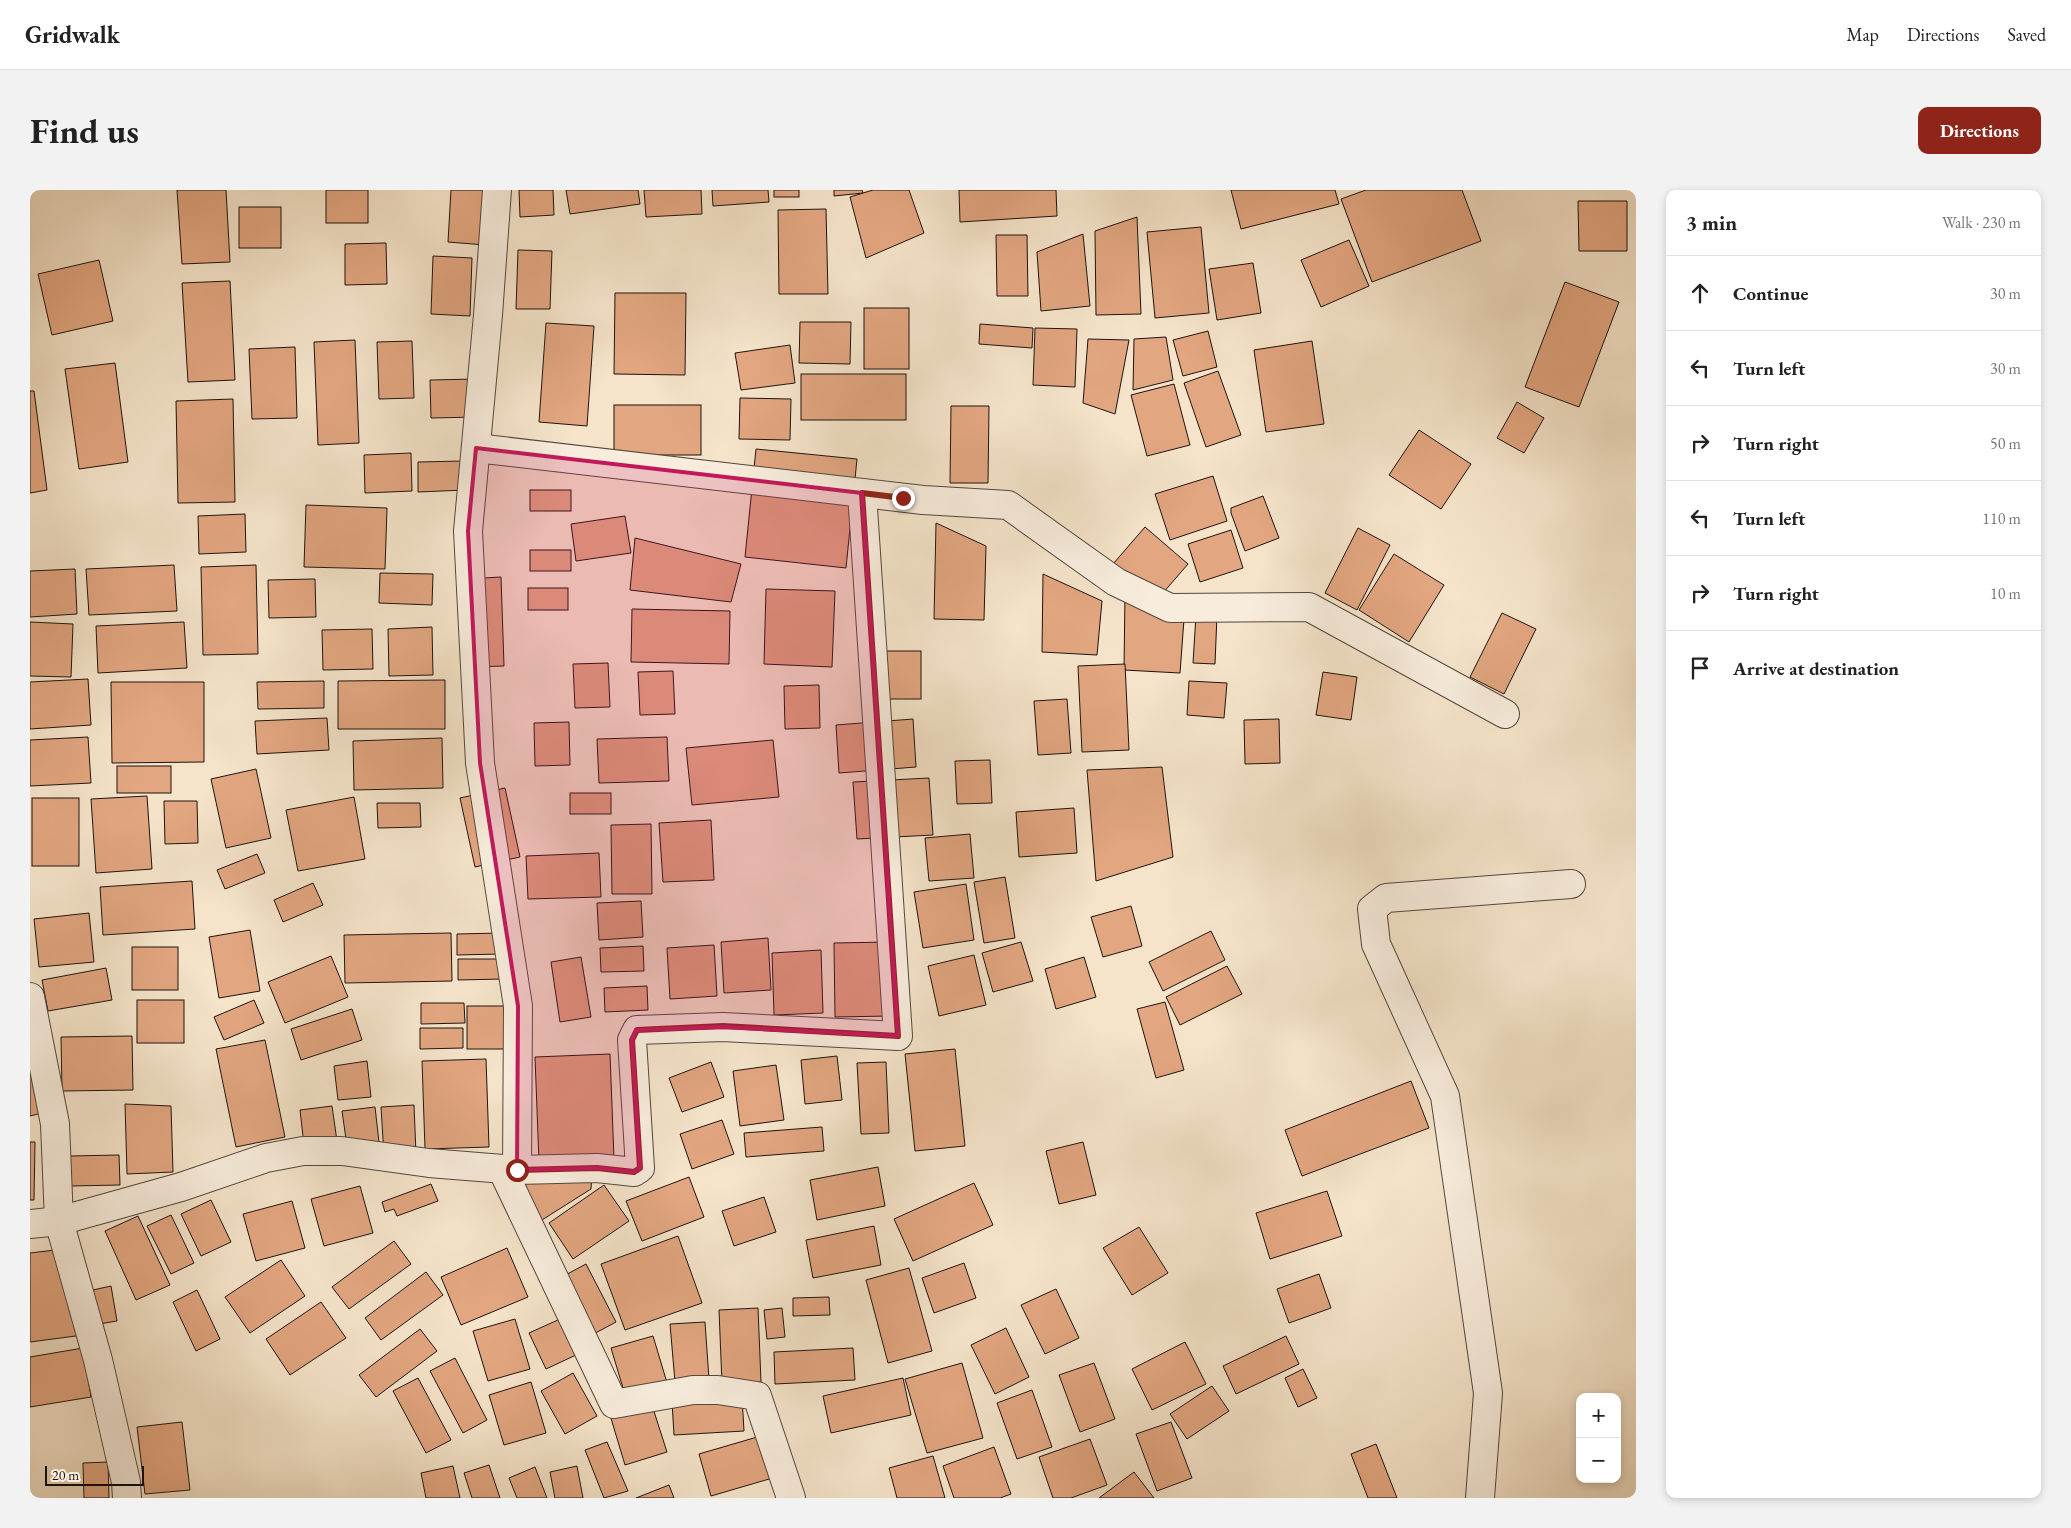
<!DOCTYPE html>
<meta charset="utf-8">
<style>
:root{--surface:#fff;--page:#f2f2f2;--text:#222;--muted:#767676;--line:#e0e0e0;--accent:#8f2418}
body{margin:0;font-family:"EB Garamond",serif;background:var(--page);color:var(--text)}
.controls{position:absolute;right:15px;bottom:15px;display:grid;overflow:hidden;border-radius:10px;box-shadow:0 2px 8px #0003}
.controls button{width:45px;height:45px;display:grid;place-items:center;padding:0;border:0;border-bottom:1px solid var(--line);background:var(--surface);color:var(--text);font:25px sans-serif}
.scale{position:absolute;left:15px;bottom:12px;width:99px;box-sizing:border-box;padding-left:5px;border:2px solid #1e130f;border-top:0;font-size:14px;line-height:18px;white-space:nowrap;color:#1e130f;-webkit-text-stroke:4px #f8eddd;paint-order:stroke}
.stop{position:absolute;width:15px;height:15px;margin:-11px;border:4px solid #8f2418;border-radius:50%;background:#fff}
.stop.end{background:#8f2418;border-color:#fff;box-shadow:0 1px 5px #0008}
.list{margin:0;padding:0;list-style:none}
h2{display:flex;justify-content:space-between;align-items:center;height:65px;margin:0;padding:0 20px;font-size:21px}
h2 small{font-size:16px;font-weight:400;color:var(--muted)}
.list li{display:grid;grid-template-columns:32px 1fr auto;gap:15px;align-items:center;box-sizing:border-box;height:75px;padding:0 20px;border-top:1px solid var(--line)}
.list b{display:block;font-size:19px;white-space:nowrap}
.list em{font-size:16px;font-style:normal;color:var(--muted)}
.icon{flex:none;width:28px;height:28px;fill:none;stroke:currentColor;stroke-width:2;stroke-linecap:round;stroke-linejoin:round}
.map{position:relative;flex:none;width:1606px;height:1308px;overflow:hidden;border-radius:10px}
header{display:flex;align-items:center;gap:30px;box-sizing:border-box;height:70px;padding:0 25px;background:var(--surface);border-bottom:1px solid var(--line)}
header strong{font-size:24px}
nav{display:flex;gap:28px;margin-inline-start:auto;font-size:18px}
.intro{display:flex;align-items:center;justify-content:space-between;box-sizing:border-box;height:120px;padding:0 30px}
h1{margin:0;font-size:35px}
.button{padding:12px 22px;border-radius:10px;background:var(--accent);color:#fff;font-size:18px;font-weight:700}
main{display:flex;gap:30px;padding:0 30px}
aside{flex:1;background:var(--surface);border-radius:10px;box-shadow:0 2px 8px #0003}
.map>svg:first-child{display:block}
</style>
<header>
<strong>Gridwalk</strong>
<nav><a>Map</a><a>Directions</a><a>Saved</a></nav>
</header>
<div class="intro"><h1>Find us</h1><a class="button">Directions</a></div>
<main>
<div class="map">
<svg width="1606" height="1308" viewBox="0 0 1606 1308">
<rect width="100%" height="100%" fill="#f5e4ca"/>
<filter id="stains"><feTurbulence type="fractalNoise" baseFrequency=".004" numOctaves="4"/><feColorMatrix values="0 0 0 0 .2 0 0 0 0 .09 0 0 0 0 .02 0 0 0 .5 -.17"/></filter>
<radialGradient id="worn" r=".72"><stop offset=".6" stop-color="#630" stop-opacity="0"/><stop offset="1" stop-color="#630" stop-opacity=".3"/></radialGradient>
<g fill="#e2a680" stroke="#1e130f">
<path d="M147 0H196L200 72 152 74Z"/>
<rect x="296" y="0" width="42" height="33"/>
<path d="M421 0H459L455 55 418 52Z"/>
<path d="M489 0H523L524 25 490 27Z"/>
<path d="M536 0H608L610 14 540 24Z"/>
<path d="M614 0H671L672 24 616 27Z"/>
<path d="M682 0H738L739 12 683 16Z"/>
<rect x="744" y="0" width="25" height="7"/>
<path d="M804 0H832L833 3 804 6Z"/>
<path d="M843 0H879L894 43 836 68 820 7Z"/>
<path d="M929 0H1026L1027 26 930 32Z"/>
<path d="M1201 0H1305L1309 14 1211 39Z"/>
<path d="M1336 0H1432L1451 51 1342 92 1311 9Z"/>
<path d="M1548 11H1597V61H1549Z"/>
<rect x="209" y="17" width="42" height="41"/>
<path d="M796 19 798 104H749L748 20Z"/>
<path d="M1107 27 1111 124 1066 125 1065 41Z"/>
<path d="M1171 37 1179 123 1125 128 1117 42Z"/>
<path d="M1053 44 1060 116 1011 121 1007 62Z"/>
<path d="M966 45H997L998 106H967Z"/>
<path d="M1319 50 1339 96 1291 117 1271 70Z"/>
<path d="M356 53 357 94 315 95V54Z"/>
<path d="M488 60 522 61 520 119H486Z"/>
<path d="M403 66 442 68 440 126 401 124Z"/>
<path d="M69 70 83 131 22 145 8 84Z"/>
<path d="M1223 73 1231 123 1187 130 1179 79Z"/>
<path d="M200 91 205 190 158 192 152 93Z"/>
<path d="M1535 92 1589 112 1549 217 1495 197Z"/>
<path d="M585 103H656L655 185 584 184Z"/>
<rect x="834" y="118" width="45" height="61"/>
<path d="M770 132H821L820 174 769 173Z"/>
<path d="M516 133 564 136 557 236 509 232Z"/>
<path d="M950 134 1003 138 1002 158 949 154Z"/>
<path d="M1005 138 1047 139 1045 197 1003 195Z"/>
<path d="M1178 141 1187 177 1153 186 1143 150Z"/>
<path d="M1136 147 1143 190 1103 200 1104 149Z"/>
<path d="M1058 149 1099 150 1085 224 1053 213Z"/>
<path d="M325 150 329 253 288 255 284 152Z"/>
<path d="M382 151 384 208 349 209 347 152Z"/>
<path d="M1282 151 1294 234 1236 242 1224 160Z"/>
<path d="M760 155 765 193 711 200 705 163Z"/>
<path d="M265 157 267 228 222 229 219 159Z"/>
<path d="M85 173 98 272 49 279 35 179Z"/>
<path d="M1188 181 1211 245 1176 257 1154 193Z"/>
<rect x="771" y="184" width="105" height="46"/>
<path d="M447 189 448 227 401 228 400 190Z"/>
<path d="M1144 194 1160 255 1117 266 1101 205Z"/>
<path d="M0 201H4L17 300 0 303Z"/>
<path d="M710 208 761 209 760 250 709 249Z"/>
<path d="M203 209 205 312 148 313 146 211Z"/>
<path d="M1487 212 1514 228 1494 263 1467 248Z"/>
<rect x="584" y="215" width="87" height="50"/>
<path d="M921 216H959L958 293H920Z"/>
<path d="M1389 240 1441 274 1411 319 1359 285Z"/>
<path d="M726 259 827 269 816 378 715 367Z"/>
<path d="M381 263 382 301 335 303 334 265Z"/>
<path d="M434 271 435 300 388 302V272Z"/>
<path d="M1183 286 1197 331 1140 350 1125 304Z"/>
<rect x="500" y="300" width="41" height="21"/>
<path d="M1233 306 1249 348 1215 361 1201 323V318Z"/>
<path d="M276 315 357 318 355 379 274 377Z"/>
<path d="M215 324 216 362 169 364 168 326Z"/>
<path d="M595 326 601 363 546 371 541 334Z"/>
<path d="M906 333 956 356 954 430 904 429Z"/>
<path d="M1115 337 1158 374 1126 411 1083 374Z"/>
<path d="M1328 338 1360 355 1327 420 1295 403Z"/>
<path d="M1201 340 1213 378 1170 392 1158 354Z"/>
<path d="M605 348 711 374 701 412 600 400Z"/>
<rect x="500" y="360" width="41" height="21"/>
<path d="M1364 364 1414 395 1379 452 1329 420Z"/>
<path d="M144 375 147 421 59 425 56 379Z"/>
<path d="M226 375 228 464 173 465 171 377Z"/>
<path d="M45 379 47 424 0 427V381Z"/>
<path d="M350 383 403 384 402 415 349 413Z"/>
<path d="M1013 384 1072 411 1067 465 1012 462Z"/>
<path d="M471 387 474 476 438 477 436 389Z"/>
<path d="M285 389 286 427 239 428 238 390Z"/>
<rect x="498" y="398" width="40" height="22"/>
<path d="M736 399 805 401 802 477 734 474Z"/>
<path d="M1095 402 1154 429 1150 483 1094 480Z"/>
<path d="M602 419 700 421 699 474 601 472Z"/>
<path d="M1472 423 1506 439 1474 504 1440 487Z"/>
<path d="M1166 425H1187L1185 474 1163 473Z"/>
<path d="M0 432 43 434 41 487 0 486Z"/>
<path d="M154 432 157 478 68 483 66 436Z"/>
<path d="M402 437 403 485 359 486 358 439Z"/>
<path d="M342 439 343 479 293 480 292 440Z"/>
<rect x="834" y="461" width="57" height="48"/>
<path d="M578 473 580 517 545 518 543 474Z"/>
<path d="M1095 474 1099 560 1052 562 1048 476Z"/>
<path d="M643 481 645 524 610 525 608 482Z"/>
<path d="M1293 482 1327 487 1321 530 1286 525Z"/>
<path d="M58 489 61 535 0 539V492Z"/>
<path d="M415 490V539H308V491Z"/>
<path d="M294 491V518L228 519 227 492Z"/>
<path d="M1159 491 1197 493 1194 528 1157 525Z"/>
<path d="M81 492H174V572L82 573Z"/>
<path d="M789 495 790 538 755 539 754 496Z"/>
<path d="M1037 509 1041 563 1008 565 1004 511Z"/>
<path d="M297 528 299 560 227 564 225 531Z"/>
<path d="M883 529 886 577 809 583 806 535Z"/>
<path d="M1249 529 1250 573 1215 574 1214 530Z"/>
<path d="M539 532 540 575 505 576 504 533Z"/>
<path d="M58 547 61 593 0 596V550Z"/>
<path d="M637 547 639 591 569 593 567 549Z"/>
<path d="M412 548 413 598 324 600 323 551Z"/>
<path d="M743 550 749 607 662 615 656 558Z"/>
<path d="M960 570 962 613 927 614 925 571Z"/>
<rect x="87" y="576" width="54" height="27"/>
<path d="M1132 577 1143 667 1066 691 1057 580Z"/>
<path d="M226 579 241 648 196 658 181 589Z"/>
<path d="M899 588 903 645 827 649 823 592Z"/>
<path d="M475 598 490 667 445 677 430 608Z"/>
<rect x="540" y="603" width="41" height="21"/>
<path d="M117 606 122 679 66 683 61 609Z"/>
<path d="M324 607 335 669 268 681 256 620Z"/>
<rect x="2" y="608" width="47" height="68"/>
<path d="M134 611H167L168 653 135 654Z"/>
<path d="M347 613H390L391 637 348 638Z"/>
<path d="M1044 618 1047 663 989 667 986 622Z"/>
<path d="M681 630 684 690 633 692 629 633Z"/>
<path d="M621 634 622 704H582L581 635Z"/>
<path d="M940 644 944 688 899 691 895 648Z"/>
<path d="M569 663 571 707 498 709 496 666Z"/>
<path d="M227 664 235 683 195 699 187 680Z"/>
<path d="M975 687 985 748 954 753 944 692Z"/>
<path d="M162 691 165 739 73 745 70 697Z"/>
<path d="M283 693 293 715 253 732 244 710Z"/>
<path d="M936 694 944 750 893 758 884 702Z"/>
<path d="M611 711 613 747 569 750 567 713Z"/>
<path d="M1101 716 1112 756 1073 767 1061 727Z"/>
<path d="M59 723 64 772 9 777 4 729Z"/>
<path d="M220 740 230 801 189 808 179 747Z"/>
<path d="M1181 741 1195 770 1133 801 1119 772Z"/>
<path d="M421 743 422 791 315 793 314 745Z"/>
<path d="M470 743V764L427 765V744Z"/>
<path d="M738 748 741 800 694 803 691 752Z"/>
<path d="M859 752 860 826 805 827 804 753Z"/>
<path d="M991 752 1003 791 963 802 952 763Z"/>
<path d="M684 755 687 806 640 809 637 758Z"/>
<path d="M613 756 614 781 571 782 570 758Z"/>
<rect x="102" y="757" width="46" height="43"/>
<path d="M791 760 793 823 744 825 742 763Z"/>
<path d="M944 765 956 815 909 826 898 776Z"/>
<path d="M301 766 318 807 255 833 238 792Z"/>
<path d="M551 767 561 827 530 832 521 772Z"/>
<path d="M1054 767 1066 807 1026 819 1015 779Z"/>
<path d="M428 769H471L472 789 428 790Z"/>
<path d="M1197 776 1212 804 1150 835 1136 807Z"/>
<path d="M76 778 82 810 18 821 12 790Z"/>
<path d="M617 796 618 820 575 822 574 798Z"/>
<rect x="107" y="810" width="47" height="43"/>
<path d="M224 810 234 833 194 850 184 827Z"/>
<path d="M1135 812 1154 880 1126 888 1107 819Z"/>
<path d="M391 813H434L435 833 391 834Z"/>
<rect x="437" y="816" width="46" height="43"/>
<path d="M322 819 332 850 271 870 261 839Z"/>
<path d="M390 838H433V858L390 859Z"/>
<path d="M102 846 103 900 32 901 31 847Z"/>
<path d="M235 850 255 947 206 957 186 859Z"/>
<path d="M925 859 935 956 885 961 875 864Z"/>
<path d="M580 864 584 969 509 972 505 867Z"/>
<path d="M807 866 812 910 775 914 771 870Z"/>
<path d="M456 869 459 957 395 959 392 871Z"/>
<path d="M337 871 341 907 308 910 304 876Z"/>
<path d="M681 872 694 907 652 922 639 888Z"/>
<path d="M856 872 859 943 831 944 827 873Z"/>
<path d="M746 875 754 930 710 936 703 881Z"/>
<path d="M14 878 24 920 0 926V881Z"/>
<path d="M1381 891 1399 938 1272 986 1255 940Z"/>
<path d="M95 914 141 916 143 982 97 984Z"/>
<path d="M384 915 386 964 354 966 351 917Z"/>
<path d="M302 916 307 951 274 955 270 920Z"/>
<path d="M345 917 349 952 317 956 312 921Z"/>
<path d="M692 930 704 964 662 979 650 944Z"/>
<path d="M792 937 794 961 716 967 714 943Z"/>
<path d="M0 952H5L4 1010H0Z"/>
<path d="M1053 952 1066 1005 1029 1014 1016 961Z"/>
<path d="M89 965 90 995 40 996V966Z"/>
<path d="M848 977 855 1016 787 1030 780 990Z"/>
<path d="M485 984H562L561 999 504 1035Z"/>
<path d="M659 987 674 1027 612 1051 596 1011Z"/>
<path d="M944 993 963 1035 883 1071 864 1029Z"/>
<path d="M401 994 408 1011 367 1026 364 1019 355 1022 352 1012Z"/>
<path d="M574 995 599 1031 543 1069 519 1033Z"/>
<path d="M330 996 343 1043 294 1056 281 1009Z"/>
<path d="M1297 1001 1312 1046 1240 1069 1226 1023Z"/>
<path d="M734 1007 746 1042 704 1056 692 1021Z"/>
<path d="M181 1010 201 1052 171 1066 151 1024Z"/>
<path d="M262 1011 275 1058 226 1071 213 1024Z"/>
<path d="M141 1025 164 1073 141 1084 117 1036Z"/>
<path d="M108 1026 140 1095 106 1110 75 1041Z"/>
<path d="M844 1036 851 1075 783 1088 776 1050Z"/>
<path d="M1109 1037 1138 1083 1102 1105 1073 1058Z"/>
<path d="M648 1046 672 1113 595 1140 571 1074Z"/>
<path d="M364 1051 381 1074 319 1119 302 1097Z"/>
<path d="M50 1057 61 1144 0 1152V1063Z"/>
<path d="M477 1058 498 1107 431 1135 411 1087Z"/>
<path d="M251 1070 275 1106 220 1143 195 1107Z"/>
<path d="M934 1073 946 1108 904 1123 892 1088Z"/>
<path d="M556 1074 586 1132 558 1147 528 1089Z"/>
<path d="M879 1078 902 1161 858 1173 836 1090Z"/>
<path d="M396 1082 413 1105 351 1150 335 1128Z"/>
<path d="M1289 1084 1301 1118 1259 1133 1247 1099Z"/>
<path d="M81 1096 87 1131 69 1134 63 1100Z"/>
<path d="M1026 1099 1049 1148 1015 1164 991 1115Z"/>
<path d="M167 1100 190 1149 166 1161 143 1112Z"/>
<path d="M799 1107 800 1125 763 1126V1108Z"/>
<path d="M291 1112 316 1148 260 1185 236 1149Z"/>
<path d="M728 1118 731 1192 692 1194 689 1120Z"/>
<path d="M752 1118 755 1147 737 1149 734 1120Z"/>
<path d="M485 1129 500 1179 458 1191 443 1141Z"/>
<path d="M530 1129 546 1165 516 1179 499 1143Z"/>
<path d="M675 1132 679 1189 645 1192 640 1134Z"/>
<path d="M976 1138 999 1187 965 1204 941 1155Z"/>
<path d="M390 1139 407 1161 346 1207 329 1185Z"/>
<path d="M623 1146 638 1196 596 1208 581 1158Z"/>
<path d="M1256 1146 1269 1174 1206 1204 1193 1176Z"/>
<path d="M1155 1152 1176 1194 1122 1220 1102 1179Z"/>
<path d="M53 1158 61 1207 0 1217V1167Z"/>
<path d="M823 1158 825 1190 745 1194 744 1162Z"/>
<path d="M425 1168 457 1230 433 1243 400 1181Z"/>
<path d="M932 1173 953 1248 897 1263 875 1189Z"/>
<path d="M1064 1173 1085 1229 1050 1242 1029 1185Z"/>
<path d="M1273 1179 1287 1208 1268 1217 1255 1188Z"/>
<path d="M543 1183 567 1226 535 1244 511 1201Z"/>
<path d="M388 1188 421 1250 396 1263 363 1201Z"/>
<path d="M873 1188 881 1225 801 1243 793 1206Z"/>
<path d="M501 1192 516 1243 474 1255 459 1205Z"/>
<path d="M1182 1196 1199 1221 1157 1249 1140 1224Z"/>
<path d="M1002 1200 1022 1257 987 1269 967 1213Z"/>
<path d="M712 1207 714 1241 644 1245 642 1212Z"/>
<path d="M621 1212 637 1262 595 1275 580 1225Z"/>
<path d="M152 1232 160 1300 115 1304 107 1237Z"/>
<path d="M1141 1232 1162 1288 1127 1301 1106 1244Z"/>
<path d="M734 1245 746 1287 681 1306 669 1264Z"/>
<path d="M1060 1249 1077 1295 1041 1308H1023L1009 1267Z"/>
<path d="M577 1252 598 1301 574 1308 555 1260Z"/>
<path d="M1346 1254 1367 1308H1338L1321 1264Z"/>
<path d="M964 1257 981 1304 970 1308H924L913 1276Z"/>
<path d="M903 1266 915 1308H867L859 1278Z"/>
<path d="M78 1272 79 1308H54L53 1273Z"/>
<path d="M459 1275 470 1308H442L434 1283Z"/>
<path d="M423 1276 430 1308H396L391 1283Z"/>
<path d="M547 1276 553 1308H525L520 1282Z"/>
<path d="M505 1277 517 1308H487L479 1288Z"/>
<path d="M1104 1282 1124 1308H1069Z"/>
<path d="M639 1295 644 1308H606Z"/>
</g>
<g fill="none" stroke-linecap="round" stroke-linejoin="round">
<g stroke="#54473e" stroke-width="30">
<g id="minor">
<path d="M467 0 458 125 438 341 450 573 488 816 487 980"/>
<path d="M446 258 893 310 978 315 1086 392 1140 418 1279 417 1475 524"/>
<path d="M0 807 25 934 29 1031 68 1170 96 1292 97 1308"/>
<path d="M472 979 584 1214 663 1200H688L727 1206 761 1308"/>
<path d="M0 1034 29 1031 151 997 236 968 273 961H312L399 973 487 980 567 978 604 982 610 978 602 850 607 840 693 837 868 846 832 303"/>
<path d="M1450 1308 1458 1203 1415 906 1346 754 1342 719 1356 708 1541 694"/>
</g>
</g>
<use href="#minor" stroke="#f8eddd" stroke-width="28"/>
</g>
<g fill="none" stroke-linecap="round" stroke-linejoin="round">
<path stroke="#8f2418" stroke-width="6" d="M487 980 567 978 604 982 610 978 602 850 607 840 693 836 868 846 832 303 873 308"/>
</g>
<path fill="#c2185b" fill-opacity="0.2" stroke="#c2185b" stroke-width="4" stroke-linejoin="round" d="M446 258 832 303 868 846 693 837 606 840 602 850 610 978 604 982 567 978 487 980 488 816 450 573 438 341Z"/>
<rect width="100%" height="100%" filter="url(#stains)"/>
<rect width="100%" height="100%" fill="url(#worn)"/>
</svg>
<div class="controls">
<button>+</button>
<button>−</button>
</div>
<div class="scale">20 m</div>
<div class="stop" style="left:487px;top:980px"></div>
<div class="stop end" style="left:873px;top:308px"></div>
</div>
<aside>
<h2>3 min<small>Walk · 230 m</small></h2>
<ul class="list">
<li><svg class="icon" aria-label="ahead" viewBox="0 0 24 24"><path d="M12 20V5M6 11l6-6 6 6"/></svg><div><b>Continue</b></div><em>30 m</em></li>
<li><svg class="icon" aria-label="left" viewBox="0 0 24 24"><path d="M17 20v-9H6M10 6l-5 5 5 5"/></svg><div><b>Turn left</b></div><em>30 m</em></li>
<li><svg class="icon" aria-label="right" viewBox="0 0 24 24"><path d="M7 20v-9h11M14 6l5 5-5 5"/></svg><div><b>Turn right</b></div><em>50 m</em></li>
<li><svg class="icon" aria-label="left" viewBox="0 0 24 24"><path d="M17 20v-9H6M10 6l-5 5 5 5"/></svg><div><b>Turn left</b></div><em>110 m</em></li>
<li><svg class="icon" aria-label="right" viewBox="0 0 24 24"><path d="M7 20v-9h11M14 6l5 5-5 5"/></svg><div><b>Turn right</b></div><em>10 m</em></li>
<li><svg class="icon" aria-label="arrive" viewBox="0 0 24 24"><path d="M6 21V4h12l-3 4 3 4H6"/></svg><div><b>Arrive at destination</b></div></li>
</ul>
</aside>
</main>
